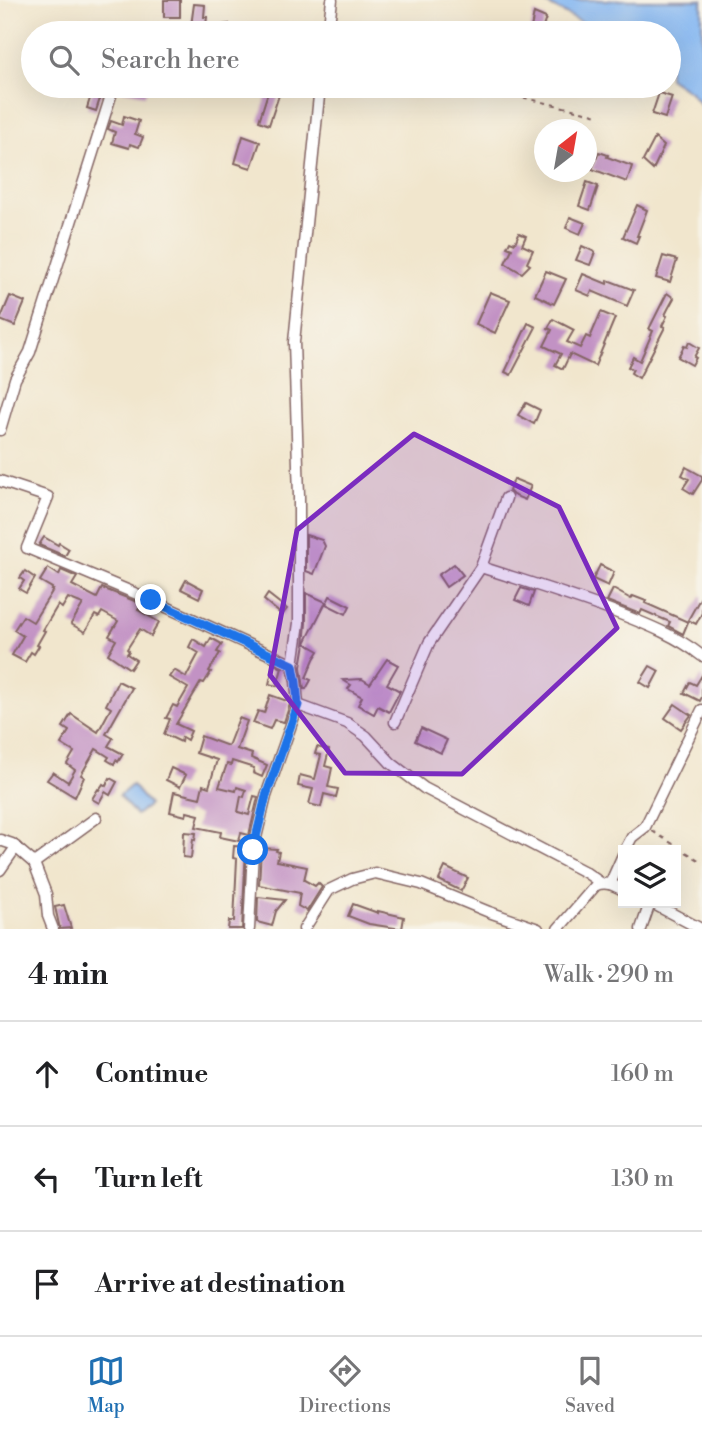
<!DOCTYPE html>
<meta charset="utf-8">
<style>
:root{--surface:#fff;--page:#f2f2f2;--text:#202124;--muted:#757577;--line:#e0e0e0;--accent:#1f6fb2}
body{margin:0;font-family:"Libre Bodoni",serif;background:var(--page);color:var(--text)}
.controls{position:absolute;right:21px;bottom:21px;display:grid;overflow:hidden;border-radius:0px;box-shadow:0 7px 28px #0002}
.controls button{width:63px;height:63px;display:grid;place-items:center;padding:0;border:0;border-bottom:2px solid var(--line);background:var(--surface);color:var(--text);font:35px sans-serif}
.compass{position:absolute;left:534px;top:119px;width:63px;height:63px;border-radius:50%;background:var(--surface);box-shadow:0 7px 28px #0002;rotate:31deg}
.stop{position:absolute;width:21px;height:21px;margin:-16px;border:5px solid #1a73e8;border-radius:50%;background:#fff}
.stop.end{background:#1a73e8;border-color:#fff;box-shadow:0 2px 7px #0008}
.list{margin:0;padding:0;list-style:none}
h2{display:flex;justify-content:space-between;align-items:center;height:91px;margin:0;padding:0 28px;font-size:30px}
h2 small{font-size:23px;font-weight:400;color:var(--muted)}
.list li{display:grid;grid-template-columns:46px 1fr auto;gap:21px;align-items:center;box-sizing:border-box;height:105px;padding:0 28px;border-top:2px solid var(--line)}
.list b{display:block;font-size:26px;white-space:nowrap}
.list em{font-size:23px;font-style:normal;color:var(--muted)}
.icon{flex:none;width:38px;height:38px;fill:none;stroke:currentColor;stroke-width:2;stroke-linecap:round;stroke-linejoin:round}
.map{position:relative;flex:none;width:702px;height:929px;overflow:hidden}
.search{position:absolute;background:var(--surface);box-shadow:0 7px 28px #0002;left:21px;right:21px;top:21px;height:77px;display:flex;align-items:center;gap:18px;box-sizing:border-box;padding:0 24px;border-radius:38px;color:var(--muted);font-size:26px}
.sheet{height:406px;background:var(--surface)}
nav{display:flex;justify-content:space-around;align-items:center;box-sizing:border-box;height:98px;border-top:2px solid var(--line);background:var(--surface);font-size:19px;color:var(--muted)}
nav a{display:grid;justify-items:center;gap:4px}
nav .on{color:var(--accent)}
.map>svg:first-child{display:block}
</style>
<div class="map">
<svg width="702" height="929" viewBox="0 0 702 929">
<rect width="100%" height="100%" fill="#f7f3e8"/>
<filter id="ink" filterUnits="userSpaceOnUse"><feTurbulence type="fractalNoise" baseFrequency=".0143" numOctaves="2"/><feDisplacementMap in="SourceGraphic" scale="14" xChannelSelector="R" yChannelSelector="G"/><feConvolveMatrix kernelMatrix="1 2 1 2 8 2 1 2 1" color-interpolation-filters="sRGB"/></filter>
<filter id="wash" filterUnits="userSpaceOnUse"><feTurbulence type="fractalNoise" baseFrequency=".00686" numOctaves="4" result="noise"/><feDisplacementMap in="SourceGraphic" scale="28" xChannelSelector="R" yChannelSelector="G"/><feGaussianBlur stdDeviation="1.57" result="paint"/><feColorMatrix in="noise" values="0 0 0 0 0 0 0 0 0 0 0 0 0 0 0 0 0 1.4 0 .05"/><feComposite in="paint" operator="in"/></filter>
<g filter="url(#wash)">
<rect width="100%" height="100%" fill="#f1e6cd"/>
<g fill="#85b7f2" stroke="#686b8e" stroke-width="2">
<path d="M539 0H702V106L690 92 669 78V33H602Z"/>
<path d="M132 785 149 805 136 815 119 796Z"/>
</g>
<g id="blocks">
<g fill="#c292c4">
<rect x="164" y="0" width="16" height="17"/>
<path d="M194 4 205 5 204 17H207L206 25 216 26 229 24V26L245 33H190Z"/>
<path d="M534 13 546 18 541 33H530Z"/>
<path d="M94 86H104L96 111 87 108Z"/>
<path d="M121 86H147L145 95 121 90Z"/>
<path d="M270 86H282L269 125 259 121Z"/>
<path d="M659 93 672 97 665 118 652 114Z"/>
<path d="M124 116 139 121 135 134 143 137 139 147 130 144 129 148 112 143 115 132 108 129 111 121 122 125Z"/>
<path d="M243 136 260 142 251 168 235 163Z"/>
<path d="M655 138 664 146 653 170 643 161Z"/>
<path d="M599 152 608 155 607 157 632 166 627 182 592 169Z"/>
<path d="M587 182 598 186 590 210 579 206Z"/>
<path d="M637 205 647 210 637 236H639L636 243 623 237Z"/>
<path d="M570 217 585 223 580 234 566 228Z"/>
<path d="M519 233 526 236 522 245 533 250 527 263 530 265 522 273 505 263 512 249 507 247 510 241 515 243Z"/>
<path d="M582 246 595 252 590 265 576 260Z"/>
<path d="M663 256 677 260 670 282 656 278Z"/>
<path d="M546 271 566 279 554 304 535 295Z"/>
<path d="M583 274 607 284 608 280 634 290 627 306 592 291 590 296 576 290Z"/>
<path d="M490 292 510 300 495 333 476 324Z"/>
<path d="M667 293 674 298 668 309 665 315 667 316 662 326 665 327 639 378 631 373 633 369 628 367 633 357 640 361 653 331 649 329Z"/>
<path d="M10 296 25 302 15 326 0 320Z"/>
<path d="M601 312 615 318 595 366 570 354 563 369 555 365 561 354 544 346 552 330 548 328 553 319 574 330 567 342 580 348 586 336 590 338Z"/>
<path d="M528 323 536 327 511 375 505 372Z"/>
<path d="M689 342 699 348 694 357 696 358 692 365 678 357 684 346 687 347Z"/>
<path d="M526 403 540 410 534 424 518 415Z"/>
<path d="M686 467 702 476V480L693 494 683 488 689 479 682 475Z"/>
<path d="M514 479 531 486 525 500 513 495 509 491Z"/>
<path d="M306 535 322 540 325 546 314 574 306 571Z"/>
<path d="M44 537 58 545 59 543 69 549 65 556 39 545Z"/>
<path d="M454 564 463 575 446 587 438 575Z"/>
<path d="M600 565 614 572 608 586 593 579Z"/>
<path d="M48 568 59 575 61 570 77 577 72 585 97 598 102 588 142 604 138 610 159 622 151 636 140 629 136 635 127 649 129 651 127 654 136 660 130 669 108 654 116 640 109 636 118 621 102 612 99 617 95 615 85 632 71 624 83 604 68 598 62 608 58 605 43 630 45 631 37 645 39 646 34 654 31 652 25 662 12 655 23 636 14 630 23 616 33 622 53 590H51L52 588 40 581Z"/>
<path d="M25 571 35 578 26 593 19 589 24 581 20 578Z"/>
<path d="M186 580 203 589 199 598 181 589Z"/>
<path d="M521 588 534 592 529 606 515 600Z"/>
<path d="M613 589 631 599 633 596 646 601 645 603 688 622 683 634 668 626 670 622 642 610 640 614 607 601Z"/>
<path d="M306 593 326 602 305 643 319 651 314 659 306 678 311 680 306 689H304L301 667 305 643 304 646 306 623Z"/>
<path d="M268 594 287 609 282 615 264 600Z"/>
<path d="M702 595V613L696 624 688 620Z"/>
<path d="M330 596 350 606 346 614 326 604Z"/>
<path d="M211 638 222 644 217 652 220 653 209 671 211 672 204 683 201 682 176 724 191 731 187 740 182 737 181 742 164 734 170 719 166 718 173 705 177 707 188 688 169 677 174 670 186 677 199 653 189 647 193 639 206 647Z"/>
<path d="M387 659 398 665 387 684 400 691 389 712 378 706 374 714 358 705 362 697 348 689 351 685 343 680 362 679 370 684Z"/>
<path d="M274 664 282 668 277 686 269 684Z"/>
<path d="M650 666 659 671 650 688 640 682Z"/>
<path d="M702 675V697L700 701 684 693 690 682 696 685Z"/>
<path d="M118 681 132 688 106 734 113 738 108 746 123 754 118 762 116 760 114 764 107 760 109 757 96 749 81 775 84 777 75 797 47 780 53 772 68 782 75 770 67 764 74 752 61 744 69 731 63 727 71 714 98 732 111 708 106 705Z"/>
<path d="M270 695 290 702V704L284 722 274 720 270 729 253 723 258 711 264 713Z"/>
<path d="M675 704 691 715 681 729 665 718Z"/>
<path d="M239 718 247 721 237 749 252 754 251 758 267 765 262 777 253 773 254 768 232 761 231 765 227 764 219 787 236 791 237 787 246 790 244 797 241 796 238 812 249 815 254 796 258 797 249 835 241 833 239 841 220 837 221 832 196 827 199 815 187 812 186 816 170 812 174 792 200 798 203 785 209 787 217 760 196 753 201 736 228 746Z"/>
<path d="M421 728 447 740 441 753 415 741Z"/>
<path d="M317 747 329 750 325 766 332 768 328 787 338 789 336 797 324 794 321 807 309 804 313 789 298 786 300 775 315 779 321 755 315 754Z"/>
<path d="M171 768 186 775 180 787 166 780Z"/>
<path d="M110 778 117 782 110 795 105 792 99 803 92 799 98 789 99 790 103 784 106 786Z"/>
<path d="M184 832 196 833 195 840 193 839 191 858 183 857Z"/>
<path d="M234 846 246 847 242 929H228L229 921H234L237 859 233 858Z"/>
<path d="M261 848 277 849 276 851 279 852 277 861 307 867 304 880 315 886 318 883 322 887 307 911 298 906 300 893 259 885Z"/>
<path d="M445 867 468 878 461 891 439 880Z"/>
<path d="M258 897 285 900 276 911 272 926 257 922Z"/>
<path d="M353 904 378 913V911L404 917 402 929 369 924 348 916Z"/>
<path d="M64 905 71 928 60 929 55 907Z"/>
</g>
</g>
</g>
<g filter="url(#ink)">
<use href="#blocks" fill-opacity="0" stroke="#846564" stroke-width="2"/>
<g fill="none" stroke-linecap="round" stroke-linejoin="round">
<g stroke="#846564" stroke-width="13">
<g id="street">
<path d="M328 33 332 0"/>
<path d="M0 430 15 379 30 352 114 86"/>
<path d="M0 481 48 497 27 548 151 600 293 665"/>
<path d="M481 567C524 581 567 594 610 610 643 623 674 634 702 656"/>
<path d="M298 705 347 723 366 736 391 763 424 788 585 872 601 883"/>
<path d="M395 722 429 643 481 567 506 498"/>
<path d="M0 840 12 844 34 863 46 894 48 916 53 929"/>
<path d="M625 850 632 837 645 827 702 710"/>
<path d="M34 863 96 818"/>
<path d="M0 870 16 847"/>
<path d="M610 884 623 855"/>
<path d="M652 903 701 929"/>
<path d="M249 929 253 850 266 796 298 705 296 681 293 665 299 623V496L294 342 320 86"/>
<path d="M304 929 329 890 352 879 375 873 421 884 489 912 538 929"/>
<path d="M558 929 596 885C606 881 614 885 623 890"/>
<path d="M641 929 650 903"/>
</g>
</g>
<g stroke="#846564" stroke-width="2" stroke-dasharray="5 5" stroke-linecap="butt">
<path d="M474 86 598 115"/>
<path d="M652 831 702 862"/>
</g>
<use href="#street" stroke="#fff" stroke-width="10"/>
</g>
</g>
<g fill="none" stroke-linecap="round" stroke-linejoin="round" filter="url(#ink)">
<path stroke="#1a73e8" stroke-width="9" d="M151 600 293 665 296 681 298 705 266 796 253 850"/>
</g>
<path fill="#7b2cbf" fill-opacity="0.2" stroke="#7b2cbf" stroke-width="5" stroke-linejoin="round" d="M414 434 559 507 617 628 462 774 345 773 270 675 297 530Z"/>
</svg>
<div class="controls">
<button><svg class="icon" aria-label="layers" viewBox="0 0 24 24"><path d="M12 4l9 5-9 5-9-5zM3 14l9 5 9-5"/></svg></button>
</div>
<svg class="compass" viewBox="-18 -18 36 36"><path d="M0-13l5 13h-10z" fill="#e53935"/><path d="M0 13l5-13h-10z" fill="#757577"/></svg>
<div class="stop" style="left:253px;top:850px"></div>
<div class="stop end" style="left:151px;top:600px"></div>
<div class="search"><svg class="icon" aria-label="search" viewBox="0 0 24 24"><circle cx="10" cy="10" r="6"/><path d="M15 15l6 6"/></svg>Search here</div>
</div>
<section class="sheet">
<h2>4 min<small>Walk · 290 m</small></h2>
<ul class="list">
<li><svg class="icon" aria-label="ahead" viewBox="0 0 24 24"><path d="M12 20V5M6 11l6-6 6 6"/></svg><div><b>Continue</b></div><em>160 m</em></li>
<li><svg class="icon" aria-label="left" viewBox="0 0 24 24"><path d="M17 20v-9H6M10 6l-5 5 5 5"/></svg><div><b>Turn left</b></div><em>130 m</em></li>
<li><svg class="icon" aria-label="arrive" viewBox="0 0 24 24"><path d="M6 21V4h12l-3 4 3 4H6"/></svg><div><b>Arrive at destination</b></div></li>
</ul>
</section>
<nav>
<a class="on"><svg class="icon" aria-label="map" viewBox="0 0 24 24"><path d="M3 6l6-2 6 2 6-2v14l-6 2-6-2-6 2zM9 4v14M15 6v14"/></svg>Map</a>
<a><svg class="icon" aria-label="directions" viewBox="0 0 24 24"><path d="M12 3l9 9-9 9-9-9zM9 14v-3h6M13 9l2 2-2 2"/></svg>Directions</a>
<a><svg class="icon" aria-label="saved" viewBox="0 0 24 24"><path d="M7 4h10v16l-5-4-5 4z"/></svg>Saved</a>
</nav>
